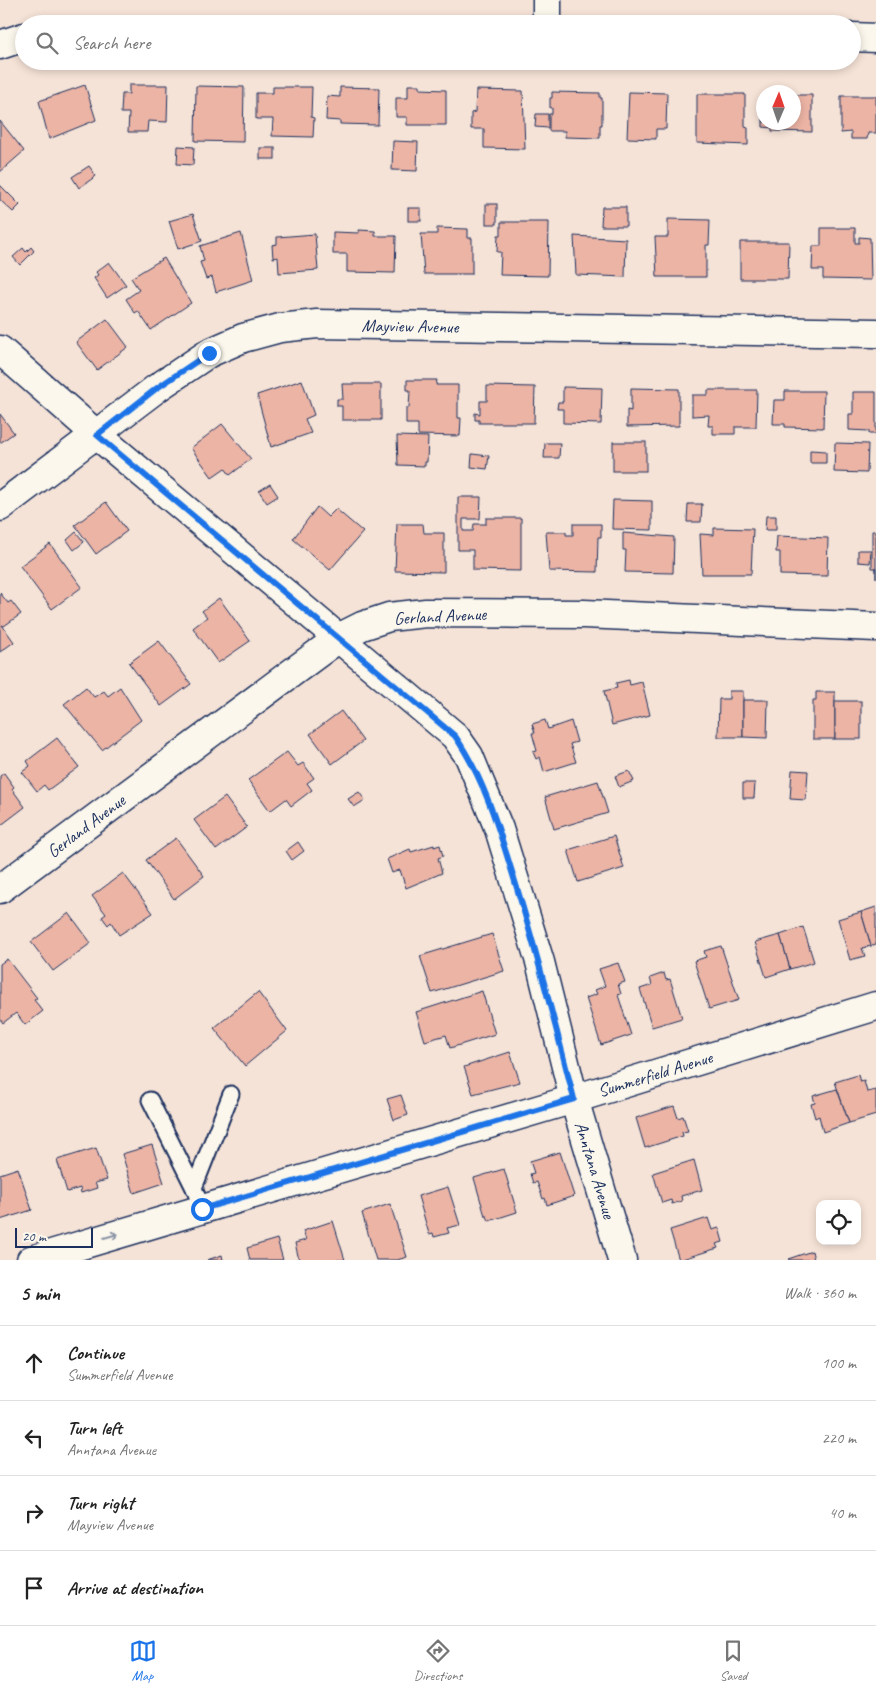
<!DOCTYPE html>
<meta charset="utf-8">
<style>
:root{--surface:#fff;--page:#f2f2f2;--text:#222;--muted:#767676;--line:#e0e0e0;--accent:#1a73e8}
body{margin:0;font-family:Caveat,sans-serif;background:var(--page);color:var(--text)}
.controls{position:absolute;right:15px;bottom:15px;display:grid;overflow:hidden;border-radius:10px;box-shadow:0 2px 8px #0003}
.controls button{width:45px;height:45px;display:grid;place-items:center;padding:0;border:0;border-bottom:1px solid var(--line);background:var(--surface);color:var(--text);font:25px sans-serif}
.compass{position:absolute;left:756px;top:85px;width:45px;height:45px;border-radius:50%;background:var(--surface);box-shadow:0 2px 8px #0003;rotate:2deg}
.scale{position:absolute;left:15px;bottom:12px;width:78px;box-sizing:border-box;padding-left:5px;border:2px solid #1b2f5e;border-top:0;font-size:14px;line-height:18px;white-space:nowrap;color:#1b2f5e;-webkit-text-stroke:4px #fbf7ec;paint-order:stroke}
.stop{position:absolute;width:15px;height:15px;margin:-11px;border:4px solid #1a73e8;border-radius:50%;background:#fff}
.stop.end{background:#1a73e8;border-color:#fff;box-shadow:0 1px 5px #0008}
.list{margin:0;padding:0;list-style:none}
h2{display:flex;justify-content:space-between;align-items:center;height:65px;margin:0;padding:0 20px;font-size:21px}
h2 small{font-size:16px;font-weight:400;color:var(--muted)}
.list li{display:grid;grid-template-columns:32px 1fr auto;gap:15px;align-items:center;box-sizing:border-box;height:75px;padding:0 20px;border-top:1px solid var(--line)}
.list b{display:block;font-size:19px;white-space:nowrap}
.list p{margin:0;font-size:16px;white-space:nowrap;color:var(--muted)}
.list em{font-size:16px;font-style:normal;color:var(--muted)}
.icon{flex:none;width:28px;height:28px;fill:none;stroke:currentColor;stroke-width:2;stroke-linecap:round;stroke-linejoin:round}
.map{position:relative;flex:none;width:876px;height:1260px;overflow:hidden}
.search{position:absolute;background:var(--surface);box-shadow:0 2px 8px #0003;left:15px;right:15px;top:15px;height:55px;display:flex;align-items:center;gap:12px;box-sizing:border-box;padding:0 18px;border-radius:28px;color:var(--muted);font-size:19px}
.sheet{height:365px;background:var(--surface)}
nav{display:flex;justify-content:space-around;align-items:center;box-sizing:border-box;height:70px;border-top:1px solid var(--line);background:var(--surface);font-size:14px;color:var(--muted)}
nav a{display:grid;justify-items:center;gap:2px}
nav .on{color:var(--accent)}
.map>svg:first-child{display:block}
</style>
<div class="map">
<svg width="876" height="1260" viewBox="0 0 876 1260">
<rect width="100%" height="100%" fill="#f6e3d7"/>
<filter id="ink" filterUnits="userSpaceOnUse"><feTurbulence type="fractalNoise" baseFrequency=".02" numOctaves="2"/><feDisplacementMap in="SourceGraphic" scale="10" xChannelSelector="R" yChannelSelector="G"/><feConvolveMatrix kernelMatrix="1 2 1 2 8 2 1 2 1" color-interpolation-filters="sRGB"/></filter>
<g filter="url(#ink)">
<g fill="#ecb4a5" stroke="#1b2f5e">
<path d="M85 85 96 120 49 139 39 101Z"/>
<path d="M129 85H168L167 122 148 121 147 132H128L129 113H121L122 94H129Z"/>
<path d="M408 85H420V89L446 90V125H407V117H396V98H408Z"/>
<path d="M196 86 244 87 243 142 195 141Z"/>
<path d="M273 87H312L311 117 314 118 313 137 272 136 273 119H256V93H273Z"/>
<path d="M340 87 379 88 378 125 340 124V121L326 120 327 96 340 97Z"/>
<path d="M476 90 523 91 525 149 484 148V129H471V113L475 112Z"/>
<path d="M552 92 600 93V98H602V125H600V138L565 137V131H549V114H552V108H550V98H552Z"/>
<path d="M629 92 667 93 666 129H656V139L627 138Z"/>
<path d="M697 94H745V127L748 128V145L697 143Z"/>
<path d="M794 95H812V132L772 131V128L763 127V104L764 122H794Z"/>
<path d="M841 96H876V133H868L867 139H851V132L841 133Z"/>
<path d="M536 114H548V128L535 127Z"/>
<path d="M0 121 24 151 0 172Z"/>
<path d="M393 141 418 142 417 171 392 170Z"/>
<path d="M178 146 194 147 193 165 177 164Z"/>
<rect x="260" y="148" width="15" height="11"/>
<path d="M89 166 96 176 79 188 72 177Z"/>
<path d="M0 185 20 205 13 212 0 200Z"/>
<rect x="486" y="204" width="11" height="20"/>
<path d="M602 207H626V226H601Z"/>
<rect x="408" y="208" width="13" height="13"/>
<path d="M193 214 202 241 178 249 169 221Z"/>
<path d="M668 219 710 220 709 245H706V277H657L655 237H668Z"/>
<path d="M501 222H549L548 276 500 275 501 252H497L498 235H501Z"/>
<path d="M437 228 468 229V238H472V274H424L421 234H437Z"/>
<path d="M821 228H855V243H859V237L870 238 871 280 823 279V270H812L813 246H821Z"/>
<path d="M359 230 375 231V236H396L395 273 347 272V254H333V232L359 233Z"/>
<path d="M241 233 253 280 216 292 212 277 206 279 200 262 204 261 200 246Z"/>
<path d="M315 234 318 270 279 273 278 257 273 258 272 245 277 244V237Z"/>
<path d="M574 236 626 239 625 277 576 275Z"/>
<path d="M740 242H789L788 279H740Z"/>
<path d="M31 247 34 251 20 265 13 257 23 248 26 252Z"/>
<path d="M164 258 191 303 151 330 138 311 135 313 126 299 139 290 131 278Z"/>
<path d="M109 262 126 285 107 298 94 278 98 275 96 272Z"/>
<path d="M107 319 128 347 97 370 76 342Z"/>
<path d="M302 380 314 415 305 419 311 433 271 447 257 395Z"/>
<path d="M407 380H437L436 385H458V418H461L460 436 418 435V424H406V408H409L410 390H407Z"/>
<path d="M342 384H381V420H342V406H337V399H343Z"/>
<path d="M487 386 535 387 534 423H479V420H475V413L480 414V401H487Z"/>
<path d="M563 387 602 388 601 424 563 423V409H557L558 402H563Z"/>
<path d="M631 388 679 389V426L627 427V410L631 411Z"/>
<path d="M708 390H757L756 427H735V434H713V426H708L709 415 692 416V395H708Z"/>
<path d="M785 391H824L823 428 785 427V424H773L774 400H785Z"/>
<path d="M853 392H876V434H869V431L849 430V414H853Z"/>
<path d="M0 414 14 433 0 443Z"/>
<path d="M222 424 251 459 230 475 225 468 212 477 191 448Z"/>
<path d="M397 436 428 437 427 462H425V466L398 465Z"/>
<rect x="613" y="442" width="33" height="29"/>
<path d="M545 443H560L559 458H544Z"/>
<path d="M835 443 868 444 867 473 834 472Z"/>
<path d="M810 450 826 451V463H810Z"/>
<path d="M472 454 489 456 487 469 471 467Z"/>
<path d="M270 484 278 496 267 503 259 491Z"/>
<path d="M458 497H481L480 519H463V531H473L474 524H486V518H521V571L473 570V550H458Z"/>
<path d="M613 500 652 501V530L612 529Z"/>
<path d="M106 502 127 531 96 554 75 525Z"/>
<path d="M688 504H702L701 522H687Z"/>
<path d="M317 507 328 517 336 509 363 532 330 570 293 539Z"/>
<path d="M766 516H776V530H765Z"/>
<path d="M397 524H423L424 533H444V572L395 571Z"/>
<path d="M573 524H601V537H598L597 572 549 571 546 532H566V535H573Z"/>
<path d="M714 528 753 529 751 574H702L700 534 714 535Z"/>
<path d="M872 531H876V578V568H872Z"/>
<path d="M76 532 84 542 74 550 67 540Z"/>
<path d="M623 533 674 537 673 573 625 572 626 550H623Z"/>
<path d="M777 536 828 538 827 576 780 575V552H776Z"/>
<path d="M50 544 82 587 52 609 20 566Z"/>
<path d="M858 550H871L870 563 858 562Z"/>
<path d="M0 593 8 603 11 601 21 614 4 626 2 625 14 642 0 652Z"/>
<path d="M219 598 250 641 218 663 193 628 207 617 202 611Z"/>
<path d="M159 641 191 684 161 706 129 663Z"/>
<path d="M629 680 630 685 642 682 650 715 612 725 604 691 617 688 616 683Z"/>
<path d="M86 687 94 697 104 691 108 696 120 687 141 720 102 750 64 704Z"/>
<path d="M729 691H743V737H718L719 699H729Z"/>
<path d="M816 692H835V739H813V700H816Z"/>
<path d="M743 700H768L767 738 743 737Z"/>
<rect x="835" y="701" width="26" height="38"/>
<path d="M341 711 363 741 332 764 310 734Z"/>
<path d="M545 720 548 729 571 721 577 742 570 744 576 762 544 772 540 757 536 759 533 752 537 751 532 733H535L532 724Z"/>
<path d="M57 738 79 767 48 790 44 785 37 791 22 772 30 766 27 761Z"/>
<path d="M287 752 298 766 303 763 314 778 307 783 312 790 291 806 286 799 270 811 248 780Z"/>
<path d="M792 770 808 771 806 800 790 799Z"/>
<path d="M629 771 634 781 619 787 615 776Z"/>
<path d="M4 773 14 787 12 789 25 807 0 826V776Z"/>
<path d="M598 781 608 813 554 829 545 797Z"/>
<path d="M743 783H755L754 798H743Z"/>
<path d="M359 792 365 800 354 807 348 799Z"/>
<path d="M225 797 247 827 216 850 194 820Z"/>
<path d="M614 836 624 868 578 882 568 850Z"/>
<path d="M176 838 204 876 174 899 146 860Z"/>
<path d="M298 842 304 851 292 860 286 851Z"/>
<path d="M434 845V847L440 845 443 856 438 858 442 873 406 888 400 870 392 873 387 859 410 849 411 852Z"/>
<path d="M123 873 153 913 119 935 111 922 108 925 102 917 106 914 92 896Z"/>
<path d="M876 907V944L871 946 861 912Z"/>
<path d="M861 912 871 946 862 948 865 956 850 960 838 919Z"/>
<path d="M69 913 91 943 53 971 31 942Z"/>
<path d="M803 927 814 962 790 969 780 935Z"/>
<path d="M492 934 504 971 432 993 420 956Z"/>
<path d="M780 935 790 969 766 977 755 942Z"/>
<path d="M721 946 739 1000 709 1009 694 961 706 957 704 951Z"/>
<path d="M7 959 37 998 34 1000 43 1011 25 1025 16 1013 3 1023 0 1019V964Z"/>
<path d="M618 963 625 982 618 984 621 994 618 995 631 1035 601 1045 586 998 597 994 595 990 605 986 599 969Z"/>
<path d="M664 973 666 980 670 979 682 1018 652 1027 640 989 652 985 650 978Z"/>
<path d="M482 991 495 1034 450 1048 446 1035 425 1041 416 1012Z"/>
<path d="M258 992 287 1031 245 1066 214 1028Z"/>
<path d="M510 1052 520 1082 473 1094 464 1067Z"/>
<path d="M858 1075 860 1082 864 1081 867 1092 876 1090V1115L849 1123 835 1082Z"/>
<path d="M837 1089 849 1123 823 1132 819 1116 815 1118 811 1104 815 1103 813 1096Z"/>
<path d="M401 1095 408 1115 394 1120 387 1099Z"/>
<path d="M674 1106 678 1118 683 1116 688 1131 682 1132 683 1136 645 1148 636 1118Z"/>
<path d="M152 1145 164 1183 134 1193 122 1154Z"/>
<path d="M96 1148 107 1180 95 1183 97 1188 81 1193 80 1188 67 1192 57 1160Z"/>
<path d="M560 1152 574 1196 547 1205 545 1198 543 1199 537 1182 533 1183 530 1174 534 1173 530 1161Z"/>
<path d="M694 1160 702 1190 681 1196 682 1201 672 1204 671 1200 662 1203 653 1173Z"/>
<path d="M18 1168 32 1210 0 1220V1174Z"/>
<path d="M504 1169 517 1212 489 1221 487 1216H485L474 1178Z"/>
<path d="M448 1187 460 1225 447 1228 449 1233 434 1237 433 1233 429 1234 418 1196Z"/>
<path d="M390 1204 407 1257 397 1260H376L362 1213Z"/>
<path d="M708 1218 712 1230 719 1228 723 1242 716 1244 718 1248 679 1260 670 1230Z"/>
<path d="M333 1221 345 1260H299L295 1243 306 1240 303 1231Z"/>
<path d="M277 1239 283 1260H250L247 1248Z"/>
<path d="M812 1251 814 1260H789L788 1259Z"/>
<path d="M222 1255 223 1260H207Z"/>
</g>
<g fill="none" stroke-linecap="round" stroke-linejoin="round">
<g stroke="#1b2f5e" stroke-width="19">
<g id="service">
<path d="M150 1100 194 1188 202 1209"/>
<path d="M194 1188 231 1094"/>
</g>
</g>
<g stroke="#1b2f5e" stroke-width="31">
<g id="minor">
<path d="M547 24V0"/>
<path d="M852 37 876 38"/>
<path d="M0 45 24 37"/>
<path d="M0 350 97 435 455 736 469 756 499 829 540 962 574 1099 622 1260"/>
<path d="M0 507 157 388 209 353 243 338 280 328 317 324 876 333"/>
<path d="M0 889 340 637 362 626 389 617 426 613 584 614 876 627"/>
<path d="M31 1260 574 1099 876 1006"/>
</g>
</g>
<use href="#service" stroke="#fbf7ec" stroke-width="15"/>
<use href="#minor" stroke="#fbf7ec" stroke-width="28"/>
</g>
<defs><path id="oneway-shaft" d="M-6 0H5M1.5-3L5.5 0L1.5 3" fill="none" stroke-width="1.6" stroke-linecap="round" stroke-linejoin="round" transform="scale(1.25)"/></defs>
<use stroke="#8b93a5" href="#oneway-shaft" transform="translate(111 1236) rotate(-16)"/>
</g>
<g fill="none" stroke-linecap="round" stroke-linejoin="round" filter="url(#ink)">
<path stroke="#1a73e8" stroke-width="6" d="M202 1209 574 1099C555 1023 536 949 513 875 498 827 484 778 455 736L97 435 157 388 209 353"/>
</g>
<g text-anchor="middle" dominant-baseline="central" stroke-width="4" stroke-linejoin="round" paint-order="stroke">
<g font-size="18" fill="#1b2f5e" stroke="#fbf7ec">
<text transform="translate(410 326) rotate(1)">Mayview Avenue</text>
<text transform="translate(440 616) rotate(-3)">Gerland Avenue</text>
<text transform="translate(86 826) rotate(-37)">Gerland Avenue</text>
<text transform="translate(655 1074) rotate(-17)">Summerfield Avenue</text>
<text transform="translate(595 1170) rotate(73)">Anntana Avenue</text>
</g>
</g>
</svg>
<div class="controls">
<button><svg class="icon" aria-label="locate" viewBox="0 0 24 24"><circle cx="12" cy="12" r="6"/><path d="M12 2v4M12 18v4M2 12h4M18 12h4"/></svg></button>
</div>
<svg class="compass" viewBox="-18 -18 36 36"><path d="M0-13l5 13h-10z" fill="#e53935"/><path d="M0 13l5-13h-10z" fill="#767676"/></svg>
<div class="scale">20 m</div>
<div class="stop" style="left:202px;top:1209px"></div>
<div class="stop end" style="left:209px;top:353px"></div>
<div class="search"><svg class="icon" aria-label="search" viewBox="0 0 24 24"><circle cx="10" cy="10" r="6"/><path d="M15 15l6 6"/></svg>Search here</div>
</div>
<section class="sheet">
<h2>5 min<small>Walk · 360 m</small></h2>
<ul class="list">
<li><svg class="icon" aria-label="ahead" viewBox="0 0 24 24"><path d="M12 20V5M6 11l6-6 6 6"/></svg><div><b>Continue</b><p>Summerfield Avenue</p></div><em>100 m</em></li>
<li><svg class="icon" aria-label="left" viewBox="0 0 24 24"><path d="M17 20v-9H6M10 6l-5 5 5 5"/></svg><div><b>Turn left</b><p>Anntana Avenue</p></div><em>220 m</em></li>
<li><svg class="icon" aria-label="right" viewBox="0 0 24 24"><path d="M7 20v-9h11M14 6l5 5-5 5"/></svg><div><b>Turn right</b><p>Mayview Avenue</p></div><em>40 m</em></li>
<li><svg class="icon" aria-label="arrive" viewBox="0 0 24 24"><path d="M6 21V4h12l-3 4 3 4H6"/></svg><div><b>Arrive at destination</b></div></li>
</ul>
</section>
<nav>
<a class="on"><svg class="icon" aria-label="map" viewBox="0 0 24 24"><path d="M3 6l6-2 6 2 6-2v14l-6 2-6-2-6 2zM9 4v14M15 6v14"/></svg>Map</a>
<a><svg class="icon" aria-label="directions" viewBox="0 0 24 24"><path d="M12 3l9 9-9 9-9-9zM9 14v-3h6M13 9l2 2-2 2"/></svg>Directions</a>
<a><svg class="icon" aria-label="saved" viewBox="0 0 24 24"><path d="M7 4h10v16l-5-4-5 4z"/></svg>Saved</a>
</nav>
